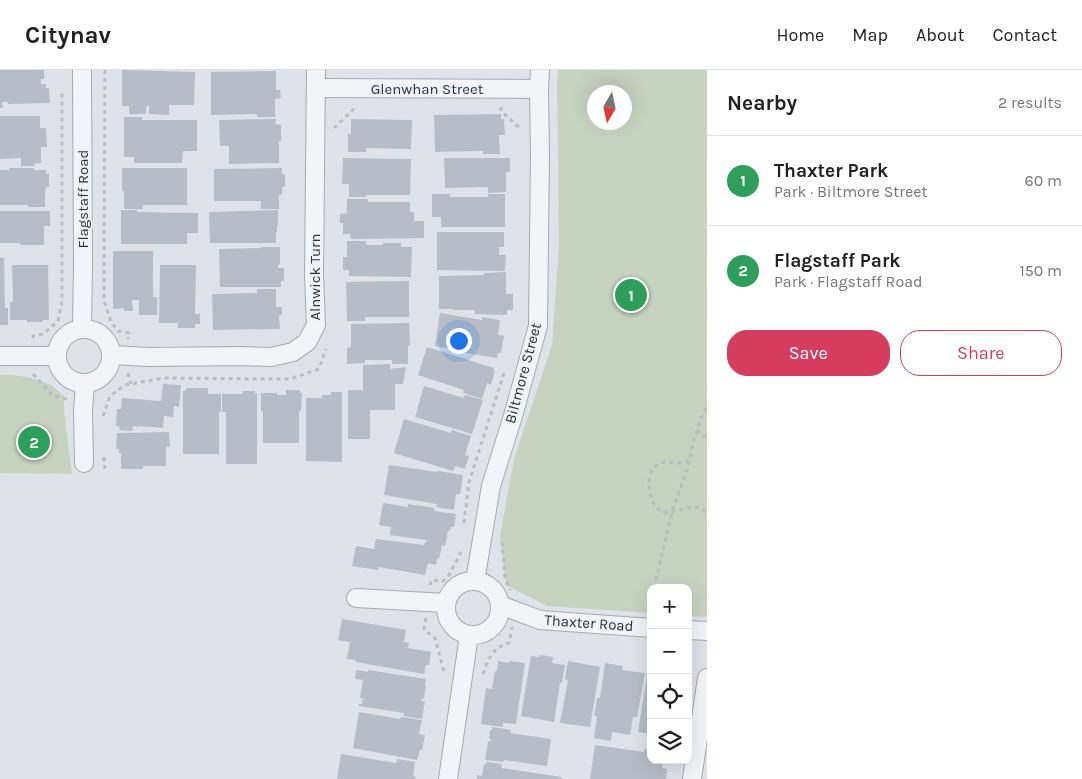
<!DOCTYPE html>
<meta charset="utf-8">
<style>
:root{--surface:#fff;--page:#f2f2f2;--text:#222;--muted:#767676;--line:#e0e0e0;--accent:#d43d5e}
body{margin:0;font-family:Karla,sans-serif;background:var(--page);color:var(--text)}
.controls{position:absolute;right:15px;bottom:15px;display:grid;overflow:hidden;border-radius:10px;box-shadow:0 5px 20px #0002}
.controls button{width:45px;height:45px;display:grid;place-items:center;padding:0;border:0;border-bottom:1px solid var(--line);background:var(--surface);color:var(--text);font:25px sans-serif}
.compass{position:absolute;left:587px;top:15px;width:45px;height:45px;border-radius:50%;background:var(--surface);box-shadow:0 5px 20px #0002;rotate:189deg}
.you{position:absolute;left:458px;top:270px;width:18px;height:18px;margin:-12px;border:4px solid #fff;border-radius:50%;background:#1a73e8;box-shadow:0 0 0 8px #1a73e833}
.badge{display:grid;place-items:center;width:32px;height:32px;border-radius:50%;background:var(--accent);color:#fff;font-size:16px;font-weight:700}
.pin{position:absolute;translate:-50% -50%;border:2px solid #fff;box-shadow:0 1px 5px #0006}
.list{margin:0;padding:0;list-style:none}
h2{display:flex;justify-content:space-between;align-items:center;height:65px;margin:0;padding:0 20px;font-size:21px}
h2 small{font-size:16px;font-weight:400;color:var(--muted)}
.list li{display:grid;grid-template-columns:32px 1fr auto;gap:15px;align-items:center;box-sizing:border-box;height:90px;padding:0 20px;border-top:1px solid var(--line)}
.list b{display:block;font-size:19px;white-space:nowrap}
.list p{margin:0;font-size:16px;white-space:nowrap;color:var(--muted)}
.list em{font-size:16px;font-style:normal;color:var(--muted)}
.actions{display:flex;gap:10px;padding:15px 20px}
.actions a{flex:1;padding:11px 0;border:1px solid var(--accent);border-radius:20px;text-align:center;font-size:18px;color:var(--accent)}
.actions .main{background:var(--accent);color:#fff}
.icon{flex:none;width:28px;height:28px;fill:none;stroke:currentColor;stroke-width:2;stroke-linecap:round;stroke-linejoin:round}
.map{position:relative;flex:none;width:707px;height:709px;overflow:hidden}
header{display:flex;align-items:center;gap:30px;box-sizing:border-box;height:70px;padding:0 25px;background:var(--surface);border-bottom:1px solid var(--line)}
header strong{font-size:24px}
nav{display:flex;gap:28px;margin-inline-start:auto;font-size:18px}
main{display:flex}
aside{flex:1;background:var(--surface)}
.map>svg:first-child{display:block}
</style>
<header>
<strong>Citynav</strong>
<nav><a>Home</a><a>Map</a><a>About</a><a>Contact</a></nav>
</header>
<main>
<div class="map">
<svg width="707" height="709" viewBox="0 0 707 709">
<rect width="100%" height="100%" fill="#dfe3e9"/>
<g fill="#c6d3bf" fill-rule="evenodd">
<path d="M558 0H707V547L688 546V518H651V543L547 536 506 515 500 466 514 389 552 275 559 174 557 15ZM594 22H624V52H594Z"/>
<path d="M0 305C18 305 36 307 52 316 56 318 60 323 64 326V341L72 404 0 403Z"/>
</g>
<g fill="#b6bdc6">
<path d="M0 0H44V9H41V14H46V18H49L50 33 8 34V32H2L3 38H0Z"/>
<path d="M122 0 195 2 194 35H169V45L149 44V36H146V44H129V36H122Z"/>
<path d="M276 1V20H280L281 28 275 29V47H257V44L211 45V2Z"/>
<path d="M501 44V49H504L505 65H499L500 84H483V81L435 82 434 45Z"/>
<path d="M0 46H40V58H46L47 77H41V93L34 94 35 96H21V88L0 89Z"/>
<path d="M124 47H142V50H197V81H183L182 93H134V87H124Z"/>
<path d="M276 49 275 54 281 55V71H279V93L229 94V76H220L219 50Z"/>
<path d="M351 49 412 50 411 79 366 78V82H348V64H351Z"/>
<path d="M343 88 411 89 410 125H366V127H349V114H342Z"/>
<path d="M444 88H510V102H506V122L488 123V117L445 118Z"/>
<path d="M9 98H34V100H46V104H49V117H46V119H45V137H28V135H0V100H9Z"/>
<path d="M122 98H187V135H143V139H124V121H122Z"/>
<path d="M282 98V104L285 105V117H282V124L279 125V139H261V131H214V99Z"/>
<path d="M432 124H450V127H488V124H505V157H441V147H432Z"/>
<path d="M347 129H368V132H410V142H414V151H424V168L351 169 350 164H343V153H340V144L347 143Z"/>
<path d="M121 140H137V142L198 143V163H187V174H121Z"/>
<path d="M278 140V156H277V162H276V173H210L209 142Z"/>
<path d="M0 141H50V156H44V175H20L21 173H0Z"/>
<path d="M437 162H504V177H499V185H506L505 201 437 200Z"/>
<path d="M347 171H366V175H383V173H401V177H412L411 207 349 206V200H343V187H347Z"/>
<path d="M261 177H280V194L278 195V198H284V211H281V217H220L219 179 261 178Z"/>
<path d="M113 181H153V227H157V245H139V230H132L133 241H124V238L113 239Z"/>
<path d="M0 188H4L5 238H8V255H0Z"/>
<path d="M12 195H48L49 250H43V252H27V250H10V232H13Z"/>
<path d="M160 195H196L195 244H200V254H195V258H178V253H159Z"/>
<path d="M506 202V224H513V240H507V245L475 244V240H453V239H439V206L484 205V203Z"/>
<path d="M409 211V247H365V251H347L346 212Z"/>
<path d="M257 219H276V237H282V245H279L280 259 213 260 212 224 257 223Z"/>
<path d="M440 243 482 250V247L500 250 498 265 504 266 501 283H498L497 288 460 282V280L435 276Z"/>
<path d="M409 253 410 275 408 276V294H392V290H365V293L347 294V278L351 277V254Z"/>
<path d="M427 277 494 298 493 301H495L491 315 487 313 482 329 463 323 464 320 418 305Z"/>
<path d="M390 294V299L406 297 403 314H395V340H370V369H348V320H363V295Z"/>
<path d="M163 314 181 315 179 337 174 336 173 347 164 346 163 358 139 356V357L133 356 132 361 119 360 120 357 116 356 117 339H121L122 328 161 331Z"/>
<path d="M424 316 464 328 465 325 483 330 472 364 415 347Z"/>
<path d="M186 318H208V324H221V341L219 342V384H183V321L186 320Z"/>
<path d="M286 320H300V323H302L301 341H299V373H263V341H261V323H277V325H286Z"/>
<path d="M243 321H255V324L257 323V394H226V342H222V324H243Z"/>
<path d="M331 322H342V392L306 391V328H322V325H331Z"/>
<path d="M404 349 451 363 452 360 471 366 465 385 469 386 465 399 455 396 453 401 394 383Z"/>
<path d="M169 362 170 377H166V396H143V399H121V383H119V379H116L117 363Z"/>
<path d="M389 395 437 402 438 401 463 405 460 424H456L454 440 436 437 437 434 384 425Z"/>
<path d="M383 433 408 437V434L435 438 434 441 456 444 454 457H451L450 461H448L445 476 442 475 439 489H437L436 495 428 493 425 505 379 497 378 500 352 496 356 476 374 479 376 469 424 475 425 472 426 473 427 470 390 465 391 457 379 455Z"/>
<path d="M342 549 406 560 404 572 409 573 408 578 431 582 429 595H426L424 604 356 592V590L347 589 350 572 338 570Z"/>
<path d="M540 585 553 587 552 593 565 595 562 613H560L554 652 521 646 531 586 539 587Z"/>
<path d="M498 591 509 593V591L525 593 516 654 503 653V657L481 654 486 618 492 619 495 601H497Z"/>
<path d="M568 591 600 597 590 657 560 653 568 610 565 609Z"/>
<path d="M605 593 623 596 622 600 645 603 637 647H633L630 665 612 662 611 671 594 668 597 646H594L597 628H600Z"/>
<path d="M356 600 368 602V600L426 609 425 615 426 616 424 629 422 628 421 631H425L422 649 404 646V643L359 636V634H362L363 628H360L363 610 355 609Z"/>
<path d="M647 605 651 606V664L638 662Z"/>
<path d="M359 642 400 649 401 647 422 650 419 664 425 665 422 680H420L417 690 353 678Z"/>
<path d="M492 657 511 660 510 663 551 669 547 696 504 690 503 692 485 690 488 671 491 672V669H489L490 660H492Z"/>
<path d="M595 675 644 682V679L651 680V690H663L662 698 667 699 666 709H590Z"/>
<path d="M341 684 396 693 397 689 415 692 413 706 416 707 415 709H337Z"/>
<path d="M487 692 502 694 501 698 562 707 561 709H477V705L482 706 484 694H486Z"/>
</g>
<g fill="none" stroke-linecap="round" stroke-linejoin="round">
<g stroke="#a4aab3" stroke-width="20">
<g id="minor">
<path d="M316 18 539 19"/>
<circle cx="84" cy="286" r="27"/>
<path d="M82 259 83 194 82 0"/>
<path d="M111 285 148 287 239 286 271 287 293 282 307 272 316 255 314 205 316 0"/>
<path d="M0 286H56"/>
<path d="M84 393 83 341 85 313"/>
<circle cx="473" cy="538" r="27"/>
<path d="M475 511 491 416 513 346 538 256 540 85 539 19 540 0"/>
<path d="M356 528 446 533"/>
<path d="M500 535 540 550 651 558"/>
<path d="M688 560 707 561"/>
<path d="M448 709 469 565"/>
<path d="M692 709 707 608"/>
</g>
</g>
<g stroke="#b9bec4" stroke-width="3" stroke-dasharray="4 4" stroke-linecap="butt">
<path d="M105 0 104 230 111 252 118 261 129 263 128 269"/>
<path d="M501 37V41L521 59"/>
<path d="M334 58 353 40V34"/>
<path d="M33 268V266L43 264 58 251 62 231V21"/>
<path d="M128 303 131 314"/>
<path d="M33 304 53 326 67 329"/>
<path d="M103 346 110 326 125 315 163 308 290 309 319 299 326 279"/>
<path d="M697 360 703 366 707 367"/>
<path d="M104 387 105 402"/>
<path d="M689 391C686 392 682 393 678 393 671 393 666 390 659 394 653 397 650 402 649 409 648 417 650 425 653 432 666 459 691 423 707 444"/>
<path d="M464 453 469 412 504 303"/>
<path d="M502 472 505 508 510 520"/>
<path d="M430 515 431 510 443 511 449 505 461 482"/>
<path d="M654 518 672 442 688 397 693 372 701 348 707 336"/>
<path d="M648 539 651 528"/>
<path d="M426 548 424 560 435 568 444 602"/>
<path d="M483 604 488 590 497 578 509 573 512 557"/>
</g>
<use href="#minor" stroke="#f2f4f7" stroke-width="18"/>
</g>
<g text-anchor="middle" dominant-baseline="central" stroke-width="4" stroke-linejoin="round" paint-order="stroke">
<g font-size="15" fill="#273241" stroke="#eef2f6">
<text x="427" y="19">Glenwhan Street</text>
<text transform="translate(83 129) rotate(-90)">Flagstaff Road</text>
<text transform="translate(315 207) rotate(-90)">Alnwick Turn</text>
<text transform="translate(523 303) rotate(-75)">Biltmore Street</text>
<text transform="translate(589 553) rotate(4)">Thaxter Road</text>
</g>
</g>
</svg>
<div class="controls">
<button>+</button>
<button>−</button>
<button><svg class="icon" aria-label="locate" viewBox="0 0 24 24"><circle cx="12" cy="12" r="6"/><path d="M12 2v4M12 18v4M2 12h4M18 12h4"/></svg></button>
<button><svg class="icon" aria-label="layers" viewBox="0 0 24 24"><path d="M12 4l9 5-9 5-9-5zM3 14l9 5 9-5"/></svg></button>
</div>
<svg class="compass" viewBox="-18 -18 36 36"><path d="M0-13l5 13h-10z" fill="#e53935"/><path d="M0 13l5-13h-10z" fill="#767676"/></svg>
<div class="you"></div>
<div class="pin badge" style="left:631px;top:225px;background:#2e9e5b">1</div>
<div class="pin badge" style="left:34px;top:372px;background:#2e9e5b">2</div>
</div>
<aside>
<h2>Nearby<small>2 results</small></h2>
<ul class="list">
<li><span class="badge" style="background:#2e9e5b">1</span><div><b>Thaxter Park</b><p>Park · Biltmore Street</p></div><em>60 m</em></li>
<li><span class="badge" style="background:#2e9e5b">2</span><div><b>Flagstaff Park</b><p>Park · Flagstaff Road</p></div><em>150 m</em></li>
</ul>
<div class="actions"><a class="main">Save</a><a>Share</a></div>
</aside>
</main>
